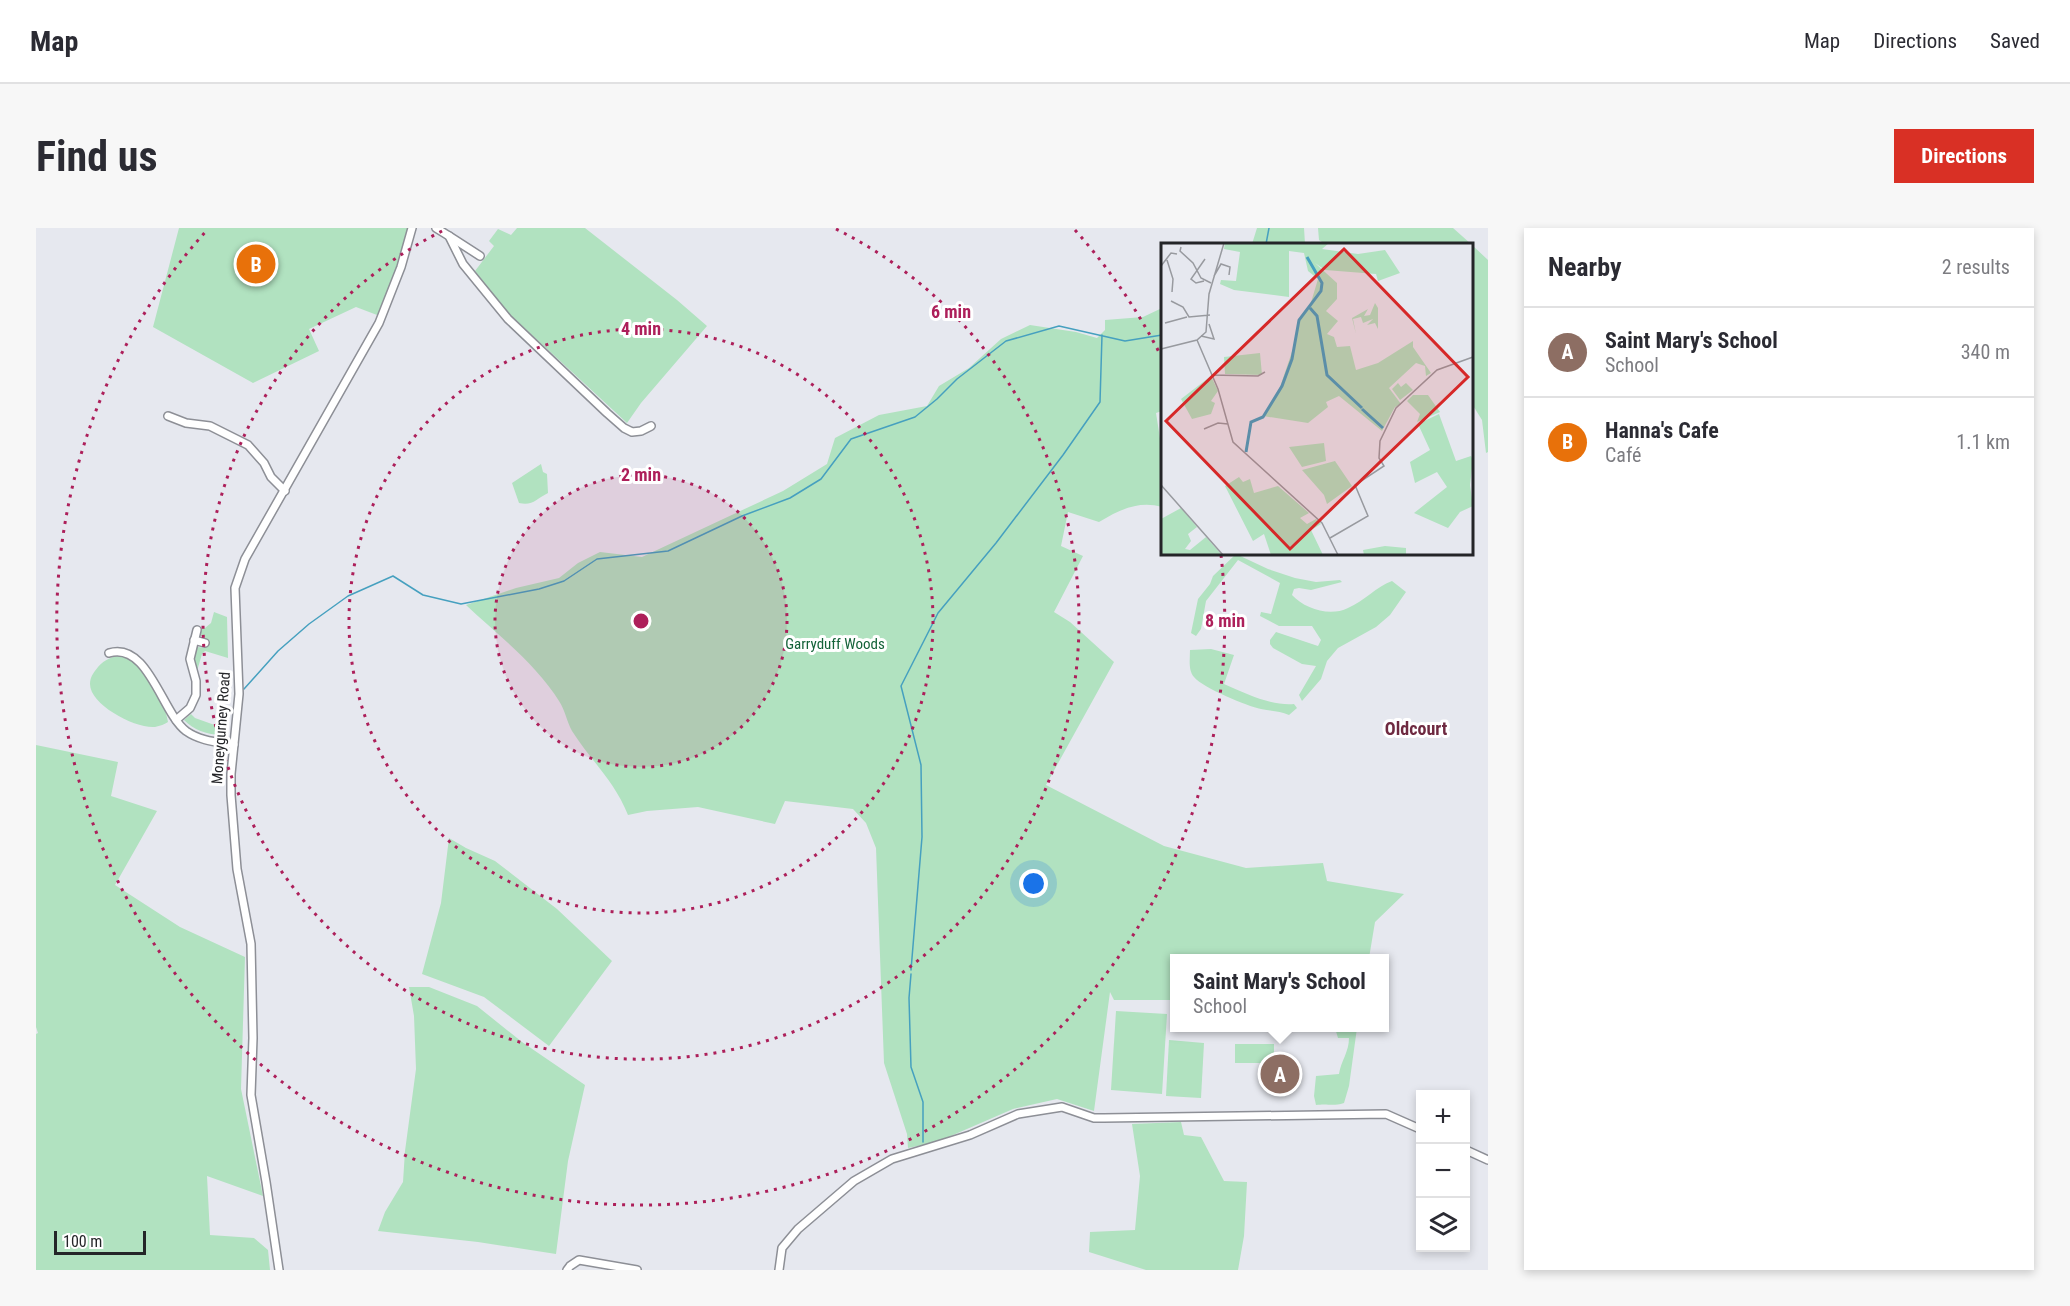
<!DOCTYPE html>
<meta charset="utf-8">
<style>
:root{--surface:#fff;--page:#f7f7f7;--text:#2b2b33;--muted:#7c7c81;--line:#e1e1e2;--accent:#d93025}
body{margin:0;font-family:"Roboto Condensed",sans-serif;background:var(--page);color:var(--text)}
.controls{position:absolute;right:18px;bottom:18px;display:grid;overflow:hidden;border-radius:0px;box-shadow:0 3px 9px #0003}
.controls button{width:54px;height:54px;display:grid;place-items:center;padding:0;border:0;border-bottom:2px solid var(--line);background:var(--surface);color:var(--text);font:30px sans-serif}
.scale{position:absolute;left:18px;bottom:15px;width:92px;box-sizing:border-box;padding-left:6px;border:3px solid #242528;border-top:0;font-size:16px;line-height:21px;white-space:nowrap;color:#242528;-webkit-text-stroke:4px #fff;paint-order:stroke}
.you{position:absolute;left:998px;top:656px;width:21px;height:21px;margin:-15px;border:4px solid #fff;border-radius:50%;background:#1a73e8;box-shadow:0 0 0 9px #1a73e833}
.badge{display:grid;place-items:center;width:39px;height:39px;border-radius:50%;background:var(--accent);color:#fff;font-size:20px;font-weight:700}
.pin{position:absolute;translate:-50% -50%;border:3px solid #fff;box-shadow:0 2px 6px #0006}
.popup{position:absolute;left:1134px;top:726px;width:219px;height:78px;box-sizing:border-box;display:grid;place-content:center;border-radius:0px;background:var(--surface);filter:drop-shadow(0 2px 4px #0005);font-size:20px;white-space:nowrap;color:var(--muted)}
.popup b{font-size:22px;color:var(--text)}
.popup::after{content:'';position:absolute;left:50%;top:100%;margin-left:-12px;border:12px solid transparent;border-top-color:var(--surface)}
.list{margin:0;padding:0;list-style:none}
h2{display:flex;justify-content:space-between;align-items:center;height:78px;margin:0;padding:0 24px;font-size:26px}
h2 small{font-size:20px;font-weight:400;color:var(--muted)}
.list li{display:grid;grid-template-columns:39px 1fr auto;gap:18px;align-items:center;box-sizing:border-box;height:90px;padding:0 24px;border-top:2px solid var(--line)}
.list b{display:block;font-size:22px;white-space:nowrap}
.list p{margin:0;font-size:20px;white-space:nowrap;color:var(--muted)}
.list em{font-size:20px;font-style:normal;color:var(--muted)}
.icon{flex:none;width:33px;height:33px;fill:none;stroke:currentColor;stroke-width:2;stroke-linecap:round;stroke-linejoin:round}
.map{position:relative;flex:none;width:1452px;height:1042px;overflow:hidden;border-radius:0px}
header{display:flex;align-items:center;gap:36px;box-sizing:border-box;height:84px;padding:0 30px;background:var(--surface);border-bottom:2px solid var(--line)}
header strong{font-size:28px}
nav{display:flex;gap:33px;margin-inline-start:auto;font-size:21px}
.intro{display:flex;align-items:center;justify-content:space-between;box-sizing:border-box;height:144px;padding:0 36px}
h1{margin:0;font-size:42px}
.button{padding:15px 27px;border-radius:0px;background:var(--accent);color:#fff;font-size:21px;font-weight:700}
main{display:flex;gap:36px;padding:0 36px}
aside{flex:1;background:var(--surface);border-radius:0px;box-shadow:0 3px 9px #0003}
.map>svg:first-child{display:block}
</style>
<header>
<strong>Map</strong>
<nav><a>Map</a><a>Directions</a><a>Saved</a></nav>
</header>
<div class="intro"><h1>Find us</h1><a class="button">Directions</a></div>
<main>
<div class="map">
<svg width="1452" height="1042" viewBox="0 0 1452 1042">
<rect width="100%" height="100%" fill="#e6e8ef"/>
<g fill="#b1e2c0">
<path d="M143 0H372L351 70 341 87 320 79 273 101 283 123 217 155 117 99Z"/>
<path d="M481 0H549L641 72 671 98 605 175 591 195 469 82 439 43 458 18 453 13 462 1 475 7Z"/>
<path d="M1221 0H1268L1269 16H1216Z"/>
<path d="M1282 0H1417L1435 16H1289L1283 12Z"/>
<path d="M1436 17 1452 32V224L1450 225 1446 192 1436 176Z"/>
<path d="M1126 80V183L1120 185 1126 223V279C1103 272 1083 282 1063 294L1032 284 1025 318 1047 328 1018 384 1034 394 1078 434 1010 557 1128 618 1210 640 1287 635 1291 653 1368 666 1339 694 1333 730H1139V772H1078L1074 764 1058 883 1021 871 977 881 901 914 872 920 871 906 848 835 840 620 830 595 817 581 749 573 739 596 662 579 611 583 592 587C578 552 555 533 536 503 531 494 529 482 523 473 500 436 462 407 430 377L480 360 523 350 542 335 564 324 606 329 747 263 791 236 799 210 843 187 891 178 903 158 933 140 965 111 994 97 1040 104 1061 110 1069 102V92L1107 89Z"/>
<path d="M505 236 507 244 511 246 512 265C500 271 497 278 483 275L476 255Z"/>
<path d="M1200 326 1232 341 1259 350 1280 354 1304 352 1306 354 1275 362 1263 360 1258 361 1256 367C1269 381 1294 389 1312 380 1328 373 1340 359 1356 353L1370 364 1354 387 1340 399 1302 420 1291 433 1285 451 1266 473 1263 467 1280 438 1266 436 1237 420 1234 416V412L1240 404 1282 418 1285 412 1276 398H1243L1224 388 1225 384 1235 386 1244 355 1202 332 1170 373 1165 401 1160 408 1155 405 1162 371 1174 356 1177 348Z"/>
<path d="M178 384 191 389 192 430 169 423 166 426 161 443C157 436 156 425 162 419L170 420 172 412 164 407 166 399 169 400 175 395Z"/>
<path d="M1175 421 1198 427 1188 456C1209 465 1234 478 1258 476L1261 480 1253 487C1244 483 1235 483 1225 481 1211 478 1167 460 1158 449 1152 442 1154 431 1154 422Z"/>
<path d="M86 427C90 429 96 431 100 434 113 445 130 478 132 494 129 496 124 498 119 499 100 501 54 477 54 456 54 449 58 444 62 439 69 431 76 429 86 427Z"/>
<path d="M155 486 159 490 187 500 184 507C170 506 158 502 148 492Z"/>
<path d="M0 517 82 534 75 568 121 583 79 657 144 699 209 729 205 861 227 968 171 948 174 1007 218 1010 232 1022 234 1042H0V806L2 805 0 799Z"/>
<path d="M413 610 430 620 459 633 521 681 576 733 513 818 448 769 386 746 405 675Z"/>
<path d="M373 759H393L441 778 486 814 549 857 532 933 520 1026 442 1014 342 1003 349 984 367 954 369 923 380 841 378 788Z"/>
<path d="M1080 783 1131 786 1126 866 1075 862Z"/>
<path d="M1299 800H1321L1313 858 1308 875C1295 879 1293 875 1280 877L1278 868 1280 848 1303 846C1305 833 1313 824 1313 810H1302Z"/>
<path d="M1133 812 1168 815 1165 870 1130 868Z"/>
<rect x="1199" y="816" width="39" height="19"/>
<path d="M1145 894 1148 907 1165 909 1188 953 1211 954 1208 1008 1202 1042H1110L1053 1024 1054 1004 1099 1002 1104 948 1096 896Z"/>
</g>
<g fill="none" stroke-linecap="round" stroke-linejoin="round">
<g stroke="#46a0bf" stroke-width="1.5">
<path d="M1230 16 1233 0"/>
<path d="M208 461 242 423 273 396 312 368 357 348 387 367 425 376 503 361 528 353 561 331 632 323 706 288 754 270 785 251 815 211 879 189 901 171 921 151 970 113 1023 98 1089 113 1126 107"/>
<path d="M875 742 886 609 885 537 865 458 902 385 960 315 1027 227 1064 174 1066 107"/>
<path d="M875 746 873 770 875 839 887 874V914"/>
</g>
<g stroke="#8d8f96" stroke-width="10">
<g id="minor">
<path d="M400 0 413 8 427 36 472 91 571 185 588 200 596 204 605 203 615 198"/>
<path d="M413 8 444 28"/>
<path d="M132 188 150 195 174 198 212 217 228 235 235 249 249 263"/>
<path d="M158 412 169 415"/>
<path d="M73 425C112 413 126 485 150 503 164 513 181 514 198 517"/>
<path d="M140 492 154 480 160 467V453L154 431 161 402"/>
<path d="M1430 922 1452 932"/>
<path d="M243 1042 230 954 215 867 217 810 215 716 201 641 195 567V546L203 466 199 360 209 331 343 95 365 39 376 0"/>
<path d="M531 1042 534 1038 543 1032 601 1042"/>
<path d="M743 1042 746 1020 762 1001 818 953 856 931 934 907 982 886 1026 879 1058 890H1068L1350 886 1384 901"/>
</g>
</g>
<use href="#minor" stroke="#fff" stroke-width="7"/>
</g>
<circle cx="605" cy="393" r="146" fill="#ad1f5a" fill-opacity=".12"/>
<g fill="none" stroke="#ad1f5a" stroke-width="3" stroke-dasharray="3 6">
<circle cx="605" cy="393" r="146"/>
<circle cx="605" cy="393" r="292"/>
<path d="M800 1A438 438 0 1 1 410 1"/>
<path d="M1039 2A584 584 0 0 1 1125 128M1185 327A584 584 0 1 1 171 2"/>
</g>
<g text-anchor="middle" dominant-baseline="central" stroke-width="6" stroke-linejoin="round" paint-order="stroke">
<g font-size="15" fill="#136238" stroke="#fff">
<text x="799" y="416">Garryduff Woods</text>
</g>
<g font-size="15" fill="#242528" stroke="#fff">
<text transform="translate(185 500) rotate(-86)">Moneygurney Road</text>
</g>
<g font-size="18" font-weight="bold" fill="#6e2940" stroke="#fff">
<text x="1380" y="500">Oldcourt</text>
</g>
</g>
<g transform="translate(1125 15)">
<rect width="312" height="312" fill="#e6e8ef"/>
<path d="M64 0H168L161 6 197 11 224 7 239 30 217 38 215 31 164 27 154 20 176 40V56L165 68 177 78 166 91 173 94 176 104 189 103 195 127 217 120 252 98V104L270 130 265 133 264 123 255 120 228 145 240 161 234 164 221 188 178 153 165 159 167 164 147 180 102 173 118 147 136 94 137 77 148 66 157 36 147 28 143 10 128 8V54L73 47 59 41 60 37 75 38 79 9 63 6ZM214 60 217 65V86L214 80 206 82 212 76 202 80 200 74 192 76 195 91 191 75 207 66 203 73 209 72ZM99 110 101 132 64 131 63 114ZM50 133 57 148 50 158 54 160 50 171 31 176 20 156ZM237 140 240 144 245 140 252 147 239 157 231 146ZM252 152H267L279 169 256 179 259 171 246 158ZM278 171 295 218 310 213 312 217 309 242 312 263 299 269 287 285 253 270 286 244 276 229 254 240 249 219 269 207 257 181ZM163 200 165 218 141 224 128 204ZM174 218 191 243 166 261 163 252 141 227ZM78 234 82 239 89 236 93 250 117 243 148 270 139 275 146 281 155 276 160 281 150 287 162 312H110L103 291 92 298 64 243ZM20 265 36 284 27 291 30 298 24 306 29 307 45 294 61 312H0V276ZM224 303 245 305V312H203L202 307Z" fill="#b1e2c0"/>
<path fill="none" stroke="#46a0bf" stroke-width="3" d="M149 65 156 73 166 132 201 165M201 166 222 185M85 209 90 179 102 174 121 143 131 116 138 77 160 48 161 40 146 14"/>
<path fill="none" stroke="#989a9f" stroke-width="1.5" d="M20 4 19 8 32 20 40 35 50 40M6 17 12 36 11 49M0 23 10 10 16 11M312 31V91M53 33 60 21 69 24 68 32M43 38 35 40 30 36 44 16M10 58 22 64 28 74 49 72M4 80 26 74M40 93 53 96 48 81M36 97 57 146 72 199 161 280 177 312M0 106 36 97 45 89 48 51 63 0M50 132 97 133 104 129M43 186 57 180 67 181M0 242 62 312M169 295 207 273 194 242 223 223 218 215 219 198 235 165 276 127 312 114"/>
<path fill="#d62828" fill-opacity="0.15" stroke="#d62828" stroke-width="3" d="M183 6 307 134 129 306 5 178Z"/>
<rect width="312" height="312" fill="none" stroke="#242528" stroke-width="3"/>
</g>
<circle cx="605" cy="393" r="9" fill="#ad1f5a" stroke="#fff" stroke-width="3"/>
<g font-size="18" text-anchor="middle" font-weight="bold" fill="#ad1f5a" stroke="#fff" stroke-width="6" stroke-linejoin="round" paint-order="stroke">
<text x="915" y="90">6 min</text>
<text x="605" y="107">4 min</text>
<text x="605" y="253">2 min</text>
<text x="1189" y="399">8 min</text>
</g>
</svg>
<div class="controls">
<button>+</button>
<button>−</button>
<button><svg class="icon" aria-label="layers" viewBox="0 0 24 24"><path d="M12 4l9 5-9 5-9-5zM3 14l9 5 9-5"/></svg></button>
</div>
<div class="scale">100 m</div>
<div class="you"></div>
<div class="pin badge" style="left:1244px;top:846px;background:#8d6e63">A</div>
<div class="popup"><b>Saint Mary's School</b>School</div>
<div class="pin badge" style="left:220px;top:36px;background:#e8710a">B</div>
</div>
<aside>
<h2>Nearby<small>2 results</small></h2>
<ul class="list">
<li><span class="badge" style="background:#8d6e63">A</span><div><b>Saint Mary's School</b><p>School</p></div><em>340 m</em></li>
<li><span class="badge" style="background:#e8710a">B</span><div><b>Hanna's Cafe</b><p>Café</p></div><em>1.1 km</em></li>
</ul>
</aside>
</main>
